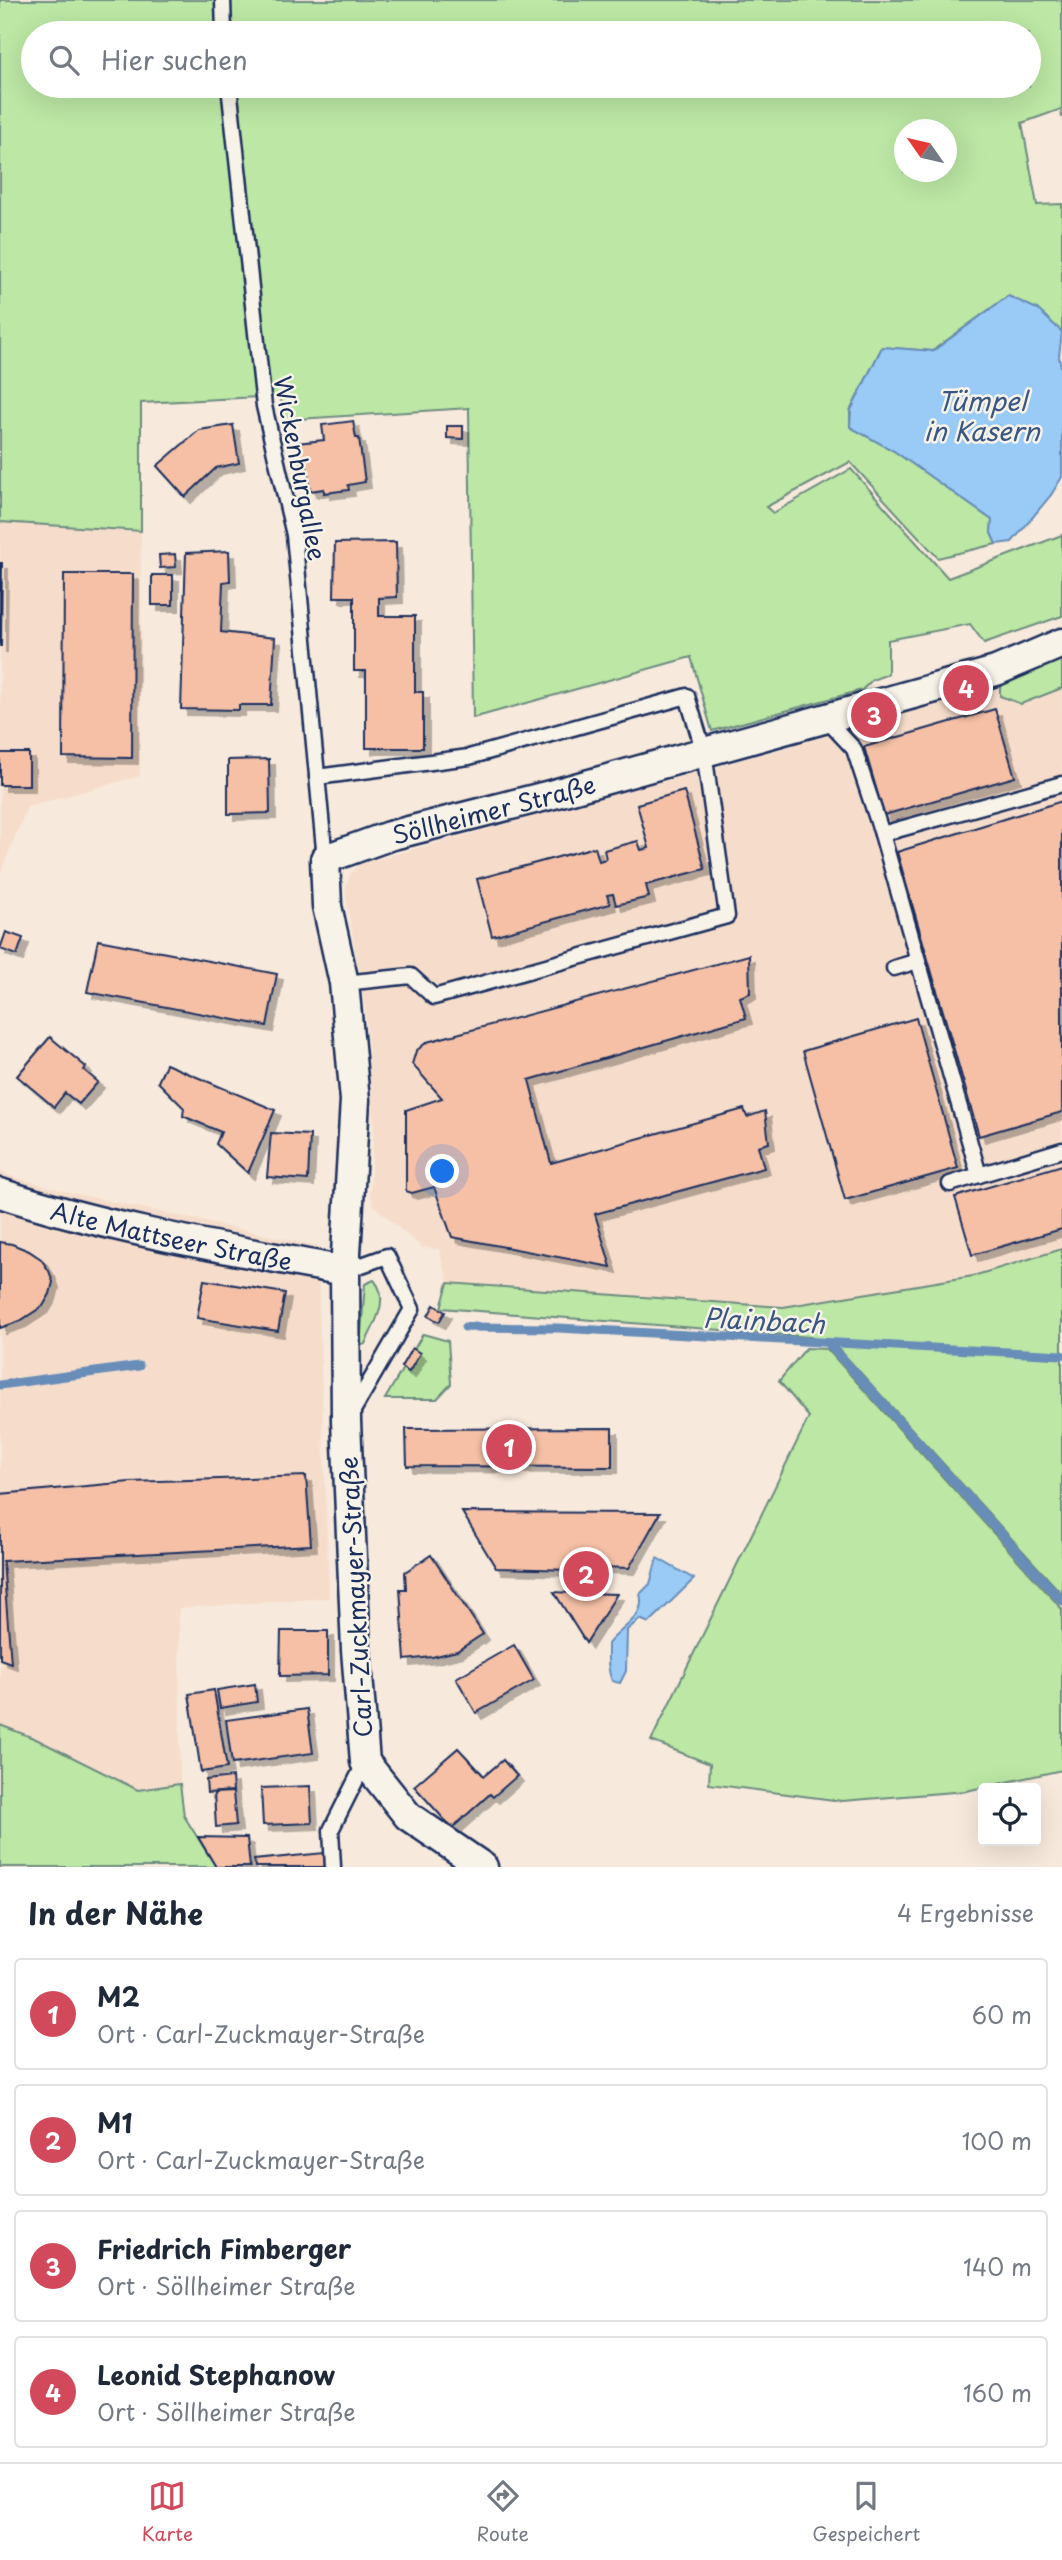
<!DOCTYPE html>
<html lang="de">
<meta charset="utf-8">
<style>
:root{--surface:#fff;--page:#f2f2f3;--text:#1f2937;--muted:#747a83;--line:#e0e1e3;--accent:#d1495b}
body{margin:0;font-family:"Playpen Sans",sans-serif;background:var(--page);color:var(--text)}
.controls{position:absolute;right:21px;bottom:21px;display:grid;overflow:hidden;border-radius:7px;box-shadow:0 7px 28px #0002}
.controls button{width:63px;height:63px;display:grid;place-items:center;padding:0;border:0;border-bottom:2px solid var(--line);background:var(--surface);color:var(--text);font:35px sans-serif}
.compass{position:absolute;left:894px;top:119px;width:63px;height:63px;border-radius:50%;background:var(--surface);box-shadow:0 7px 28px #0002;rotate:304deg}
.you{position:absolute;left:443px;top:1172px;width:24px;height:24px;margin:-18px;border:5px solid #fff;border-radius:50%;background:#1a73e8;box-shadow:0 0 0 10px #1a73e833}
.badge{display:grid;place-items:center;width:46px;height:46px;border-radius:50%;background:var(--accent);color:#fff;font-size:23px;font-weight:700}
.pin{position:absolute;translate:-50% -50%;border:4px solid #fff;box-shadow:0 2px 7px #0006}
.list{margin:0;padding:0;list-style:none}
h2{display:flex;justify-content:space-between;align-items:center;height:91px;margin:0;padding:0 28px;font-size:30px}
h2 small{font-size:23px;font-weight:400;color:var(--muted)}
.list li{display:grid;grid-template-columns:46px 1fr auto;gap:21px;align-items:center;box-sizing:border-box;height:112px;margin:0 14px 14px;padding:0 14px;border:2px solid var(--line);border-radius:7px}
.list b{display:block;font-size:26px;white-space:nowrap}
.list p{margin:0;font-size:23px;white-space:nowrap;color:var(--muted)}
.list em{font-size:23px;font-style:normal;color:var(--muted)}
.icon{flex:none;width:38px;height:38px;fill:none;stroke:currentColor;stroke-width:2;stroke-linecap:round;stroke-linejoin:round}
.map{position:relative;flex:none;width:1062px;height:1867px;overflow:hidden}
.search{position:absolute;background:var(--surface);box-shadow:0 7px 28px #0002;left:21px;right:21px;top:21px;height:77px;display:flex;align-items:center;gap:18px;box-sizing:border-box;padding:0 24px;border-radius:38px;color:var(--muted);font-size:26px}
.sheet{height:595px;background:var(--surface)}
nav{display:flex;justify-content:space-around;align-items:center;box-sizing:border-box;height:98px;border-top:2px solid var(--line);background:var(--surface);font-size:19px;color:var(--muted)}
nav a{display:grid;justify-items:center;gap:4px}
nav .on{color:var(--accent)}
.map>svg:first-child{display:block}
</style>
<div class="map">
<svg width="1062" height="1867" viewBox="0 0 1062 1867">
<defs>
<filter id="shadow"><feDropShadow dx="6" dy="6" stdDeviation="0" flood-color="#0004"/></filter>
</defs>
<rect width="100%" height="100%" fill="#f7e9db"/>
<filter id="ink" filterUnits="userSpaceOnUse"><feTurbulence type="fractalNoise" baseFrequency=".0143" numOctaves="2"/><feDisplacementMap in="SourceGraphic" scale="14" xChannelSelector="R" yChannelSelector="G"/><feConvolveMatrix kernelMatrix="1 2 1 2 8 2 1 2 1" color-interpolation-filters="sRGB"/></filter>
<g filter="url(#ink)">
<g fill="#f6ddcb">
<path d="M0 522 141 531 140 776 27 807 0 874Z"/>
<path d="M1062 656V1249L973 1276 783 1307 448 1283 439 1249 422 1248 373 1205 370 1193 374 1121 365 1009 345 890 350 874 360 864 806 742 1000 679Z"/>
<path d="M0 1171 10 1176 72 1193 317 1246 329 1598 179 1608 180 1784 138 1790 36 1739 0 1725Z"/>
</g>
<g fill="#bce7a4" stroke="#6c8b81" stroke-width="2" fill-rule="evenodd">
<path d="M0 0H1062V118L1061 109 1022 123 1037 205 1062 204V332L1037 309 1008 296 932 351 882 347 850 411V427L894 451 992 520 991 533 996 544 938 558 850 462 766 507 773 513 851 469 948 578 1062 535V616L984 643 970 624 888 640V674L872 680 862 690 712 731 691 657 473 718 469 408 283 420 281 396 141 403V531L0 522ZM33 33H1029V86H33ZM904 130H946V172H904Z"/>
<path d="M1062 656V688L1021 704 1000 696V679Z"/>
<path d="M1062 1249V1594L840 1350 810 1337 441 1308 448 1283 783 1307 973 1276Z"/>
<path d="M374 1280C391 1299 374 1324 365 1344L360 1346 365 1284Z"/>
<path d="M423 1334 448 1341 451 1384 437 1399H385Z"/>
<path d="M806 1348 827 1349 1062 1609V1770L966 1791 842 1801 709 1784 710 1764 651 1741 809 1417 779 1381Z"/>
<path d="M0 1725 36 1739 138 1790 180 1784 184 1816 216 1867H0Z"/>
</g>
<g fill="#99cbf6" stroke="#678db9" stroke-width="2">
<path d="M1008 296 1037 309 1062 332 1059 356 1062 373V477L1051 495 1012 542 996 544 991 533 992 520 894 451 850 427 851 410 882 347 933 351Z"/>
<path d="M657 1558 694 1579 649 1623 640 1619 627 1630 626 1671 620 1683 612 1681C607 1669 608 1657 608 1644 620 1628 647 1617 640 1594L650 1584Z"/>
</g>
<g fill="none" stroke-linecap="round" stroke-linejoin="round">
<g stroke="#678db9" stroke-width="9">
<path d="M465 1327 558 1328 1062 1355"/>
<path d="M828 1343 1062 1601"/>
<path d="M0 1385 139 1366"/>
</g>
</g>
<g fill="#f5c0a6" stroke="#1b2f5e" stroke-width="2" filter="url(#shadow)">
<path d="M353 421 356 438H359L365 482 348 485 349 490 324 493V489L310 491 306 461 300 462 297 443 324 440 322 425Z"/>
<path d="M233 425 239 463 216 468 185 497 157 466 199 430Z"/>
<path d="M447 426H463V439L447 438Z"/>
<path d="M396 542 397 597 379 598V616H415V692H423V748H366V671H354V597H334L335 543Z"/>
<path d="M229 551 230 581 223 582 221 632 275 638 271 705H239V710L181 709 186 553Z"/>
<path d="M175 554 176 567 160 568 159 555Z"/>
<path d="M0 563H2L1 646H0Z"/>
<path d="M64 574H133L132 758 63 757Z"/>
<rect x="152" y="575" width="21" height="30"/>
<path d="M995 709 1015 777 884 815 864 747Z"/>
<rect x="0" y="753" width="29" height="32"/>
<path d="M269 759 270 813 228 814V760Z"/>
<path d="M684 791 705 869 646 885 649 897 616 905 613 894 607 895 610 904 492 936 477 879 595 847 599 861 606 859 604 850 638 841 641 850 649 848 637 804Z"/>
<path d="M1062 801V1112L979 1136 897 852Z"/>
<path d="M6 932 23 938 17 955 0 949Z"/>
<path d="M98 940 277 974 267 1026 87 992Z"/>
<path d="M749 955 750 993 740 997 746 1018 529 1080 551 1163 744 1109 747 1117 765 1111 769 1143 758 1146 764 1168 595 1214 611 1267 452 1237 434 1187 412 1193 406 1191V1110L442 1098 412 1064 416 1051 427 1042Z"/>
<path d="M916 1018 958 1168 845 1200 803 1051Z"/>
<path d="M50 1037 86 1067 84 1070 98 1082 79 1104 65 1093 54 1107 17 1076Z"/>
<path d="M166 1064 275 1110 248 1173 216 1144 221 1132 183 1116 184 1108 158 1082Z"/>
<path d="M271 1133 310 1135 308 1180 267 1177Z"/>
<path d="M1062 1165V1229L972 1255 955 1197Z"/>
<path d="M0 1242 12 1244 29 1251 41 1259 49 1271 53 1282 50 1294 43 1306 20 1321 0 1328Z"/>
<path d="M204 1280 285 1293 278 1331 197 1318Z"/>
<path d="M434 1305 445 1312 439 1322 428 1316Z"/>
<path d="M412 1348 420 1353 409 1372 401 1367Z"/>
<path d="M612 1428V1467L407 1466 406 1429Z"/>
<path d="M306 1476 311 1545 3 1561 11 1663 0 1659V1494L130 1482Z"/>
<path d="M462 1512 660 1513 629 1568 600 1567V1579H584L583 1593 617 1594 586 1643 554 1592 572 1593 573 1570 496 1568Z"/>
<path d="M431 1555 483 1634 457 1651 432 1657 405 1660 400 1589H406L405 1572Z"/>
<path d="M281 1631H328V1675L280 1676Z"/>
<path d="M514 1645 534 1680 476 1713 456 1678Z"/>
<path d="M255 1684 257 1702 220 1708 217 1690Z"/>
<path d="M214 1690 227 1768 201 1772 189 1694Z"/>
<path d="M307 1709 313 1753 232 1764 226 1720Z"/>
<path d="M458 1748 484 1776 503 1760 517 1776 493 1797 490 1794 452 1828 414 1786Z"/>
<path d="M232 1777 233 1791 207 1793 206 1780Z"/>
<path d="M310 1786 312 1823 263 1825 261 1788Z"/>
<path d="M233 1792 236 1825 216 1827 214 1793Z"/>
<path d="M198 1837 247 1838 250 1867H216Z"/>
<path d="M324 1853 325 1867H255L254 1860Z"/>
</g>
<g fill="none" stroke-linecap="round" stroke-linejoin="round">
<g stroke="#1b2f5e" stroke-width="19">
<g id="lane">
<path d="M223 0 224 33"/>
<path d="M229 86 264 406 294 535 325 859"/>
<path d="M825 718 854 749 882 834 979 1175 950 1184"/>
<path d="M317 777 469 757 687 696 704 752 727 916 434 997 411 976 344 983"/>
<path d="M882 834 1062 784"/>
<path d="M894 968 918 961"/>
<path d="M979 1175 1062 1150"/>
<path d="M345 1271 387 1256 412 1309 351 1414"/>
<path d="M333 1867 331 1830 365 1762"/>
</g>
</g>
<g stroke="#1b2f5e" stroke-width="33">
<g id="street">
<path id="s1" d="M0 1193C112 1230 230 1249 345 1271"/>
<path id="s2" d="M483 1867 408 1816 365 1762 356 1650 346 1421 345 1271 355 1100 344 983 327 906 325 859 389 836 550 795 996 671 1062 643"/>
</g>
</g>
<use href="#lane" stroke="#f7f3e8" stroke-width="14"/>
<use href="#street" stroke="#f7f3e8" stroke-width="28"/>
</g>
</g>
<g text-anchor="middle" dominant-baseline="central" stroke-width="5" stroke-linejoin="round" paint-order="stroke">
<g font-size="24" fill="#1b2f5e" stroke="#f7f3e8">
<text transform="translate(301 468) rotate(79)">Wickenburgallee</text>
<text stroke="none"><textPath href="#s2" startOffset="1242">Söllheimer Straße</textPath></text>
<text stroke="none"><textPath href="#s1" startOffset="177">Alte Mattseer Straße</textPath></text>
<text transform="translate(355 1597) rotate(-93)">Carl-Zuckmayer-Straße</text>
</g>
<g font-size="26" font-style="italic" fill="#3a5684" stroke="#f7f3e8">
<text x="982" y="400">Tümpel<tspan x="982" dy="30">in Kasern</tspan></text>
<text transform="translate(764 1320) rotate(3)">Plainbach</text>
</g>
</g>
</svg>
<div class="controls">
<button><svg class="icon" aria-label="locate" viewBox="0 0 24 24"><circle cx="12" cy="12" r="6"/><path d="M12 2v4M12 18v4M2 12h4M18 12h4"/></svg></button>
</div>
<svg class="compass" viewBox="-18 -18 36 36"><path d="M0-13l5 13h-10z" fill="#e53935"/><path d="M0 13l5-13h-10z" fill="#747a83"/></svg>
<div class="you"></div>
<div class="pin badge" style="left:509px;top:1447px">1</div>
<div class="pin badge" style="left:586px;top:1574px">2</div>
<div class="pin badge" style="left:874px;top:715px">3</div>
<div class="pin badge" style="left:966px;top:688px">4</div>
<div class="search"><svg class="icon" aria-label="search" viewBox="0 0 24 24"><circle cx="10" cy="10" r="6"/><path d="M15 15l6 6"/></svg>Hier suchen</div>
</div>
<section class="sheet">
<h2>In der Nähe<small>4 Ergebnisse</small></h2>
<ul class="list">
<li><span class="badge">1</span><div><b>M2</b><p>Ort · Carl-Zuckmayer-Straße</p></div><em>60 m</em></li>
<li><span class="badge">2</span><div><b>M1</b><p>Ort · Carl-Zuckmayer-Straße</p></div><em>100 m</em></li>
<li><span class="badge">3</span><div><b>Friedrich Fimberger</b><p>Ort · Söllheimer Straße</p></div><em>140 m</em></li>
<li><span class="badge">4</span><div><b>Leonid Stephanow</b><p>Ort · Söllheimer Straße</p></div><em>160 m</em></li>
</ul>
</section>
<nav>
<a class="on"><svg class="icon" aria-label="map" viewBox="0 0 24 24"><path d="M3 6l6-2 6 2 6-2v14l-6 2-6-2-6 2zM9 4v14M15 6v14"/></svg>Karte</a>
<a><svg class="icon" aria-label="directions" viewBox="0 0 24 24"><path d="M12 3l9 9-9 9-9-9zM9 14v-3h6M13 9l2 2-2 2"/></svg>Route</a>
<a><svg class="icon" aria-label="saved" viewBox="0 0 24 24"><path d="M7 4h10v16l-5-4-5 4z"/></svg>Gespeichert</a>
</nav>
